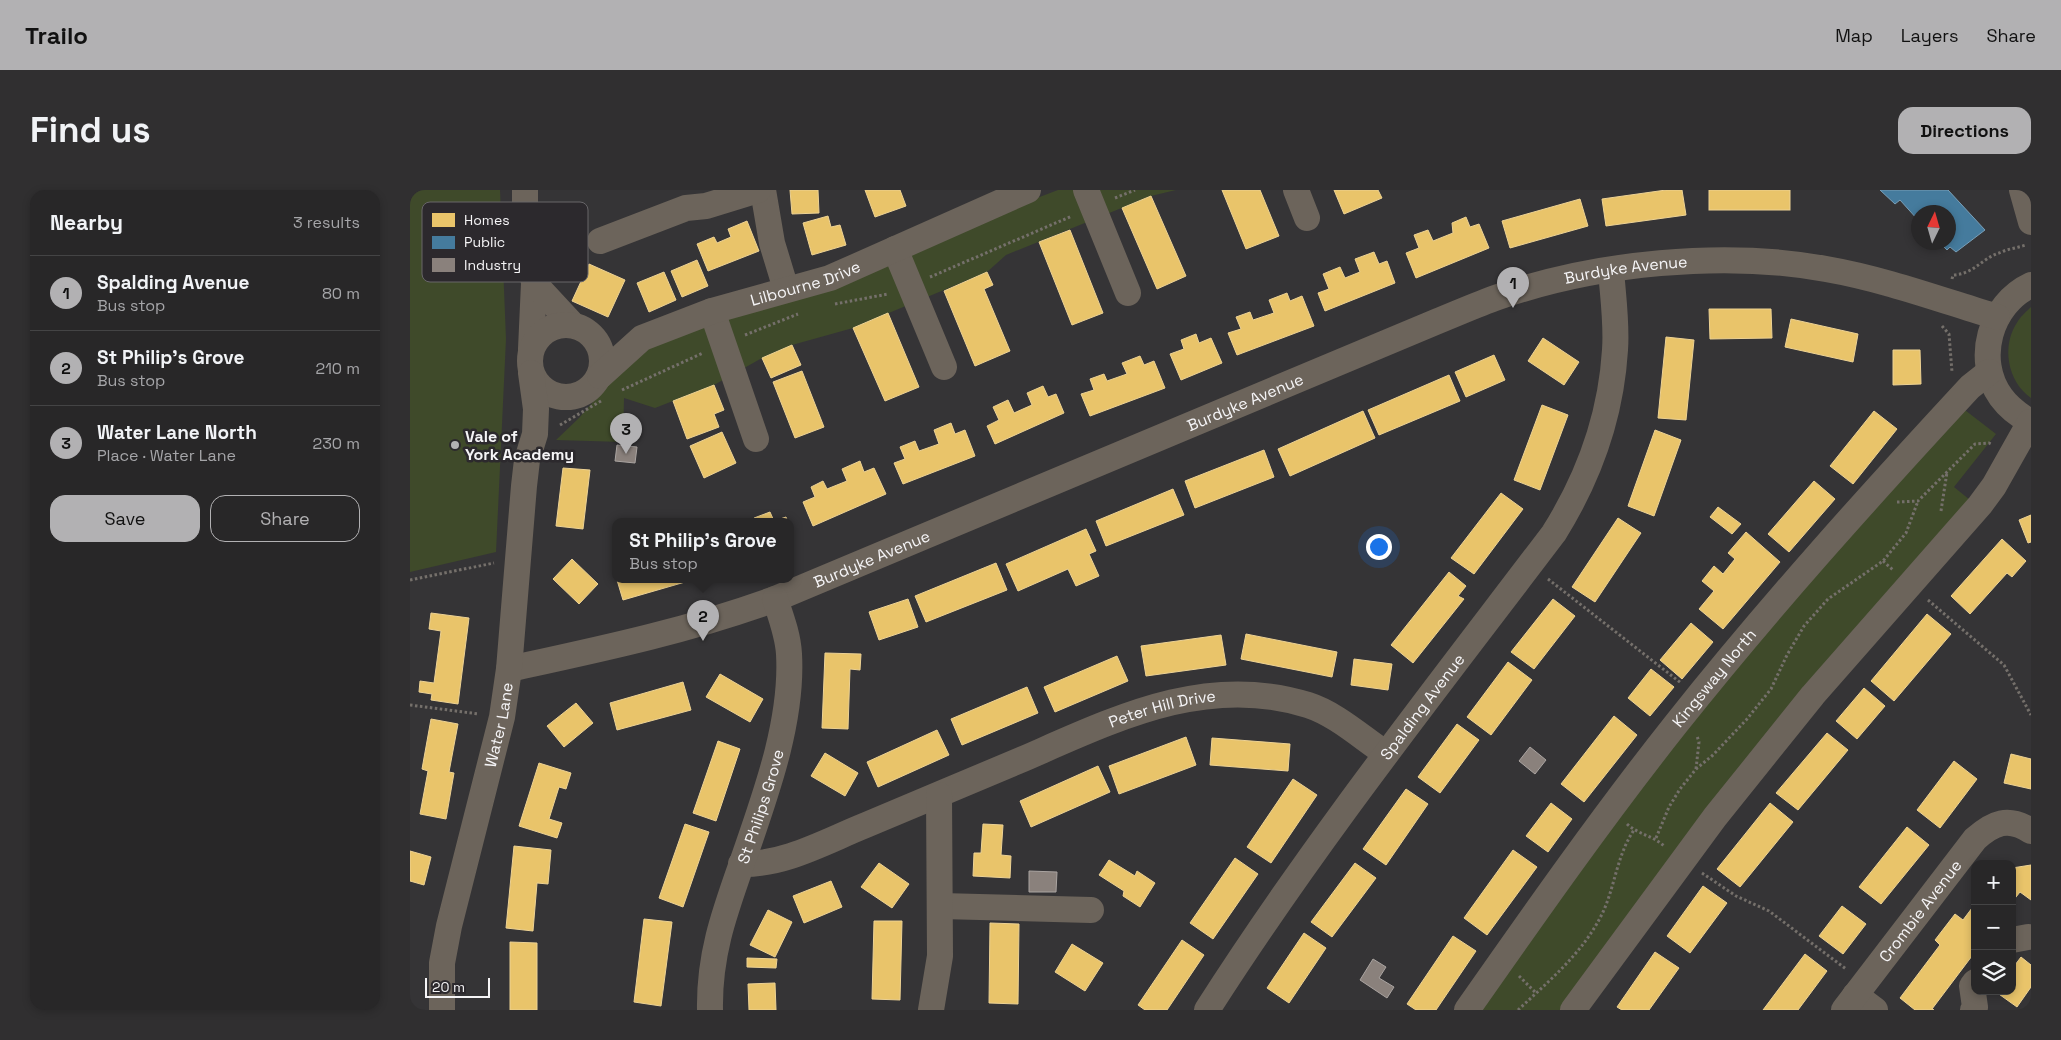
<!DOCTYPE html>
<meta charset="utf-8">
<style>
:root{--surface:#282728;--page:#302f30;--text:#f1f3f6;--muted:#a5a5a8;--line:#444445;--accent:#b2b1b3}
body{margin:0;font-family:"Space Grotesk",sans-serif;background:var(--page);color:var(--text)}
.controls{position:absolute;right:15px;bottom:15px;display:grid;overflow:hidden;border-radius:10px;box-shadow:0 2px 8px #0003}
.controls button{width:45px;height:45px;display:grid;place-items:center;padding:0;border:0;border-bottom:1px solid var(--line);background:var(--surface);color:var(--text);font:25px sans-serif}
.compass{position:absolute;left:1501px;top:15px;width:45px;height:45px;border-radius:50%;background:var(--surface);box-shadow:0 2px 8px #0003;rotate:5deg}
.scale{position:absolute;left:15px;bottom:12px;width:65px;box-sizing:border-box;padding-left:5px;border:2px solid #f5f4f6;border-top:0;font-size:14px;line-height:18px;white-space:nowrap;color:#f5f4f6;-webkit-text-stroke:4px #2c292d;paint-order:stroke}
.you{position:absolute;left:968px;top:356px;width:18px;height:18px;margin:-12px;border:4px solid #fff;border-radius:50%;background:#1a73e8;box-shadow:0 0 0 8px #1a73e833}
.badge{display:grid;place-items:center;width:32px;height:32px;border-radius:50%;background:var(--accent);color:#111;font-size:16px;font-weight:700}
.pin{position:absolute;translate:-50% -41px;filter:drop-shadow(0 1px 2px #0008)}
.pin::after{content:'';position:absolute;top:26px;width:18px;height:15px;background:inherit;clip-path:polygon(0 0,100% 0,50% 100%)}
.popup{position:absolute;left:202px;top:328px;width:182px;height:65px;box-sizing:border-box;display:grid;place-content:center;border-radius:10px;background:var(--surface);filter:drop-shadow(0 1px 4px #0005);font-size:16px;white-space:nowrap;color:var(--muted)}
.popup b{font-size:19px;color:var(--text)}
.popup::after{content:'';position:absolute;left:50%;top:100%;margin-left:-10px;border:10px solid transparent;border-top-color:var(--surface)}
.list{margin:0;padding:0;list-style:none}
h2{display:flex;justify-content:space-between;align-items:center;height:65px;margin:0;padding:0 20px;font-size:21px}
h2 small{font-size:16px;font-weight:400;color:var(--muted)}
.list li{display:grid;grid-template-columns:32px 1fr auto;gap:15px;align-items:center;box-sizing:border-box;height:75px;padding:0 20px;border-top:1px solid var(--line)}
.list b{display:block;font-size:19px;white-space:nowrap}
.list p{margin:0;font-size:16px;white-space:nowrap;color:var(--muted)}
.list em{font-size:16px;font-style:normal;color:var(--muted)}
.actions{display:flex;gap:10px;padding:15px 20px}
.actions a{flex:1;padding:11px 0;border:1px solid var(--accent);border-radius:15px;text-align:center;font-size:18px;color:var(--accent)}
.actions .main{background:var(--accent);color:#111}
.icon{flex:none;width:28px;height:28px;fill:none;stroke:currentColor;stroke-width:2;stroke-linecap:round;stroke-linejoin:round}
.map{position:relative;flex:none;width:1621px;height:820px;overflow:hidden;border-radius:15px}
header{display:flex;align-items:center;gap:30px;box-sizing:border-box;height:70px;padding:0 25px;background:var(--accent);color:#111}
header strong{font-size:24px}
nav{display:flex;gap:28px;margin-inline-start:auto;font-size:18px}
.intro{display:flex;align-items:center;justify-content:space-between;box-sizing:border-box;height:120px;padding:0 30px}
h1{margin:0;font-size:35px}
.button{padding:12px 22px;border-radius:15px;background:var(--accent);color:#111;font-size:18px;font-weight:700}
main{display:flex;gap:30px;padding:0 30px}
aside{flex:1;background:var(--surface);border-radius:15px;box-shadow:0 2px 8px #0003}
.map>svg:first-child{display:block}
</style>
<header>
<strong>Trailo</strong>
<nav><a>Map</a><a>Layers</a><a>Share</a></nav>
</header>
<div class="intro"><h1>Find us</h1><a class="button">Directions</a></div>
<main>
<aside>
<h2>Nearby<small>3 results</small></h2>
<ul class="list">
<li><span class="badge">1</span><div><b>Spalding Avenue</b><p>Bus stop</p></div><em>80 m</em></li>
<li><span class="badge">2</span><div><b>St Philip's Grove</b><p>Bus stop</p></div><em>210 m</em></li>
<li><span class="badge">3</span><div><b>Water Lane North</b><p>Place · Water Lane</p></div><em>230 m</em></li>
</ul>
<div class="actions"><a class="main">Save</a><a>Share</a></div>
</aside>
<div class="map">
<svg width="1621" height="820" viewBox="0 0 1621 820">
<rect width="100%" height="100%" fill="#353436"/>
<g fill="#3f4a2a">
<path d="M0 0H90L96 149 86 362 0 382Z"/>
<path d="M648 0H766L741 6 596 65 577 82 443 138 382 155 352 168 304 195 245 218 214 208 213 252 146 250 169 228 189 205 204 182 235 158Z"/>
<path d="M1621 117V208C1597 191 1591 155 1608 131 1611 126 1617 121 1621 117Z"/>
<path d="M1551 217 1586 244 1544 297 1560 310 1151 820H1066L1308 494Z"/>
</g>
<g fill="#e9c46a" stroke="#edd294">
<path d="M380 0H408L409 23 382 24Z"/>
<path d="M455 0H490L496 16 465 27Z"/>
<path d="M812 0H850L869 46 836 59Z"/>
<path d="M924 0H968L972 8 934 24Z"/>
<path d="M1256 0H1272L1276 25 1196 36 1192 9Z"/>
<rect x="1299" y="0" width="81" height="20"/>
<path d="M741 6 776 86 747 99 712 18Z"/>
<path d="M1170 9 1178 36 1100 58 1092 31Z"/>
<path d="M418 26 421 37 430 35 436 55 402 65 393 33Z"/>
<path d="M1056 27 1060 37 1069 34 1079 58 1006 88 996 63 1009 58 1004 45 1018 40 1023 51 1043 43 1042 33Z"/>
<path d="M337 31 349 61 298 81 287 54 304 47 307 53 321 47 318 39Z"/>
<path d="M660 40 693 123 662 135 629 52Z"/>
<path d="M964 62 969 74 977 71 985 93 915 121 908 103 919 99 913 84 930 77 935 88 950 82 945 69Z"/>
<path d="M287 70 298 96 272 107 261 81Z"/>
<path d="M179 74 215 90 198 127 162 111Z"/>
<path d="M254 82 266 110 239 122 227 93Z"/>
<path d="M577 82 583 95 574 99 600 161 565 176 534 101Z"/>
<path d="M877 103 880 111 892 106 904 136 827 165 818 143 831 139 826 127 840 122 843 130 864 123 859 110Z"/>
<path d="M1299 119H1361L1362 148 1300 149Z"/>
<path d="M478 123 509 197 475 211 443 138Z"/>
<path d="M1381 129 1448 144 1443 172 1375 157Z"/>
<path d="M786 144 789 153 801 148 812 173 771 190 760 164 774 159 771 150Z"/>
<path d="M1256 147 1284 150 1276 230 1248 228Z"/>
<path d="M1133 148 1169 172 1154 195 1118 171Z"/>
<path d="M382 155 391 175 361 188 352 168Z"/>
<path d="M1483 160H1510L1511 194 1483 195Z"/>
<path d="M1084 165 1095 190 1056 207 1045 182Z"/>
<path d="M730 166 734 175 744 171 755 198 680 226 671 204 684 200 680 189 694 184 697 191 717 184 712 173Z"/>
<path d="M392 181 414 237 385 248 363 192Z"/>
<path d="M1039 185 1050 211 969 245 958 220Z"/>
<path d="M304 195 314 220 304 224 309 237 277 249 263 211Z"/>
<path d="M633 196 638 207 646 204 654 223 585 254 577 236 589 230 583 217 598 210 604 223 622 215 617 203Z"/>
<path d="M1132 215 1158 225 1130 300 1104 290Z"/>
<path d="M953 221 965 248 880 286 868 259Z"/>
<path d="M1464 221 1487 239 1443 294 1420 276Z"/>
<path d="M541 233 545 244 555 240 565 266 493 294 484 273 495 269 490 257 505 251 509 261 529 254 524 240Z"/>
<path d="M1245 240 1271 250 1244 326 1218 316Z"/>
<path d="M312 242 326 273 294 288 280 256Z"/>
<path d="M854 260 864 287 785 318 775 291Z"/>
<path d="M450 271 454 282 464 278 476 304 403 336 393 312 405 307 401 297 413 291 417 299 437 291 432 279Z"/>
<path d="M153 278 180 280 173 339 146 336Z"/>
<path d="M1404 291 1425 309 1379 362 1358 344Z"/>
<path d="M763 299 774 325 696 356 686 331Z"/>
<path d="M1091 303 1113 319 1064 384 1041 368Z"/>
<path d="M1308 317 1331 334 1322 344 1300 327Z"/>
<path d="M360 322 364 331 376 327 378 332H346L344 328Z"/>
<path d="M1621 325V352L1618 353 1609 330Z"/>
<path d="M1208 328 1231 343 1185 412 1162 397Z"/>
<path d="M676 339 686 361 679 364 689 386 666 396 658 379 608 401 596 374Z"/>
<path d="M1336 342 1370 372 1313 439 1289 419 1304 401 1292 391 1304 376 1313 384 1325 369 1318 363Z"/>
<path d="M1592 349 1616 371 1602 387 1597 383 1560 424 1541 406Z"/>
<path d="M162 369 188 394 169 414 143 389Z"/>
<path d="M586 373 597 400 516 432 505 406Z"/>
<path d="M1039 382 1056 396 1048 406 1054 409 1003 473 981 455Z"/>
<path d="M207 390H282L213 410Z"/>
<path d="M498 409 508 437 469 450 459 422Z"/>
<path d="M1143 409 1165 426 1124 479 1101 462Z"/>
<path d="M21 423 59 428 48 514 21 510 22 504 9 502 10 491 24 493 31 441 19 439Z"/>
<path d="M1517 424 1541 444 1484 511 1461 491Z"/>
<path d="M1281 433 1303 452 1272 489 1250 470Z"/>
<path d="M836 444 927 462 922 487 831 469Z"/>
<path d="M811 445 816 475 736 486 731 456Z"/>
<path d="M415 463 451 464 450 480 440 479 438 539 412 538Z"/>
<path d="M707 466 718 491 645 522 634 497Z"/>
<path d="M944 469 982 474 978 500 941 495Z"/>
<path d="M1098 472 1122 490 1081 545 1057 527Z"/>
<path d="M1241 479 1264 497 1240 526 1218 508Z"/>
<path d="M310 484 353 509 340 532 296 507Z"/>
<path d="M273 492 281 520 207 540 200 513Z"/>
<path d="M617 497 628 523 552 555 541 529Z"/>
<path d="M1454 498 1475 516 1447 549 1426 531Z"/>
<path d="M166 513 183 533 154 557 137 536Z"/>
<path d="M1204 526 1227 545 1174 612 1151 594Z"/>
<path d="M21 529 48 534 39 582 44 583 36 629 10 624 18 581 12 579Z"/>
<path d="M1047 534 1069 550 1030 603 1008 587Z"/>
<path d="M527 540 539 565 468 597 457 572Z"/>
<path d="M1417 543 1438 560 1388 620 1366 603Z"/>
<path d="M776 547 786 575 709 604 699 576Z"/>
<path d="M802 548 880 554 878 581 800 575Z"/>
<path d="M308 551 330 559 306 631 283 623Z"/>
<path d="M415 563 448 583 435 606 401 586Z"/>
<path d="M1601 564 1621 569V599L1594 593Z"/>
<path d="M1544 571 1567 589 1530 638 1507 620Z"/>
<path d="M129 573 161 583 156 599 149 597 139 629 152 633 147 648 109 636Z"/>
<path d="M688 576 700 602 621 637 610 611Z"/>
<path d="M883 589 907 605 861 673 837 657Z"/>
<path d="M996 599 1018 614 976 675 953 659Z"/>
<path d="M1141 613 1162 629 1138 662 1116 646Z"/>
<path d="M1360 613 1383 632 1330 697 1307 679Z"/>
<path d="M275 634 299 642 273 717 249 708Z"/>
<path d="M573 634 593 635 591 665 601 666 600 688 563 686 564 663H571Z"/>
<path d="M1497 637 1519 655 1471 714 1449 697Z"/>
<path d="M104 656 141 660 138 694 127 693 123 741 96 738Z"/>
<path d="M1103 660 1127 677 1077 745 1054 728Z"/>
<path d="M0 661 21 667 14 695 0 691Z"/>
<path d="M825 668 848 684 803 749 780 733Z"/>
<path d="M699 670 725 686 727 681 745 693 730 717 713 706 714 701 689 685Z"/>
<path d="M469 673 499 694 482 718 451 697Z"/>
<path d="M945 673 966 688 922 747 901 732Z"/>
<path d="M1621 675V710L1610 702 1602 712V678Z"/>
<path d="M421 691 432 717 394 733 383 706Z"/>
<path d="M1293 696 1317 713 1280 763 1257 746Z"/>
<path d="M1565 714V762L1522 819 1524 820H1505L1490 808 1530 755 1525 750 1545 724 1553 730Z"/>
<path d="M1432 716 1456 734 1433 764 1409 746Z"/>
<path d="M358 720 382 732 365 767 340 755Z"/>
<path d="M234 729 262 732 251 816 224 812Z"/>
<path d="M464 731H492L490 810 462 809Z"/>
<path d="M580 733 609 734 608 814 579 813Z"/>
<path d="M894 743 916 758 879 813 857 798Z"/>
<path d="M1043 746 1066 761 1026 820H1006L997 814Z"/>
<path d="M772 750 794 765 757 820H735L728 815Z"/>
<path d="M100 752 127 753V820H100Z"/>
<path d="M662 754 693 773 675 801 645 782Z"/>
<path d="M1245 762 1269 778 1239 820H1212L1207 817Z"/>
<path d="M1395 764 1417 781 1388 820H1353Z"/>
<path d="M1611 767 1621 775V797L1607 817 1586 802 1602 801V779Z"/>
<path d="M337 768 367 769 366 778 337 777Z"/>
<path d="M365 793 366 820H339L338 794Z"/>
</g>
<path fill="#457b9d" stroke="#7a9fb8" d="M1470 0H1538L1575 40 1546 62 1540 57 1537 60 1529 52H1538V22H1508V30L1490 10 1485 14Z"/>
<g fill="#8a817c" stroke="#aaa4a1">
<path d="M207 255 227 257 225 273 205 271Z"/>
<path d="M1120 557 1136 570 1125 584 1109 571Z"/>
<path d="M619 681 647 682 646 702H619Z"/>
<path d="M963 769 976 777 969 788 984 797 977 808 950 790Z"/>
</g>
<g fill="none" stroke-linecap="round" stroke-linejoin="round">
<g stroke="#75706b" stroke-width="3" stroke-dasharray="2.5 2.5" stroke-linecap="butt">
<path d="M705 8 725 0"/>
<path d="M520 87 662 26"/>
<path d="M1542 89 1543 85C1564 84 1571 69 1589 63 1597 59 1607 58 1616 55"/>
<path d="M425 114 478 104"/>
<path d="M1532 136 1539 144 1542 182"/>
<path d="M335 145 388 124"/>
<path d="M212 200 293 163"/>
<path d="M150 235 191 211"/>
<path d="M1487 312 1508 311 1565 254 1579 253 1581 254"/>
<path d="M1531 321 1537 282"/>
<path d="M1473 371 1483 380"/>
<path d="M1138 389 1271 493"/>
<path d="M0 390 84 373"/>
<path d="M1518 410 1594 475 1621 525"/>
<path d="M0 515 69 524"/>
<path d="M1286 579 1289 552 1287 546"/>
<path d="M1217 634C1229 645 1242 645 1254 656"/>
<path d="M1246 648 1259 617 1270 599 1286 579 1303 565 1337 529 1361 499 1377 465 1394 436 1418 409 1473 371 1496 343 1508 311"/>
<path d="M1292 683 1326 706 1359 721 1436 779"/>
<path d="M1109 786 1126 803"/>
<path d="M1108 820C1140 790 1174 762 1193 722 1205 696 1207 665 1224 640"/>
</g>
<g stroke="#6c645b" stroke-width="26">
<path d="M115 0V44L124 93 121 159"/>
<path d="M353 0 362 53 376 99"/>
<path d="M676 0 718 103"/>
<path d="M886 0 897 28"/>
<path d="M1612 0 1621 32"/>
<path d="M190 51 276 18 296 16 348 0"/>
<path d="M485 59 534 177"/>
<path d="M124 93 163 135"/>
<path d="M1621 95C1580 114 1564 170 1591 207 1599 218 1610 226 1621 232"/>
<path d="M302 121 346 249"/>
<circle cx="156" cy="171" r="36"/>
<path id="s1" d="M190 186 232 148 302 121 420 88 618 0"/>
<path id="s2" d="M99 479C191 459 277 441 365 409L1028 131C1048 123 1068 114 1088 107 1186 73 1313 60 1416 79 1474 89 1531 110 1587 127"/>
<path id="s3" d="M331 674C375 675 416 651 456 635 508 613 561 591 613 569 705 529 796 483 898 515 926 524 951 547 975 563"/>
<path d="M531 716 681 720"/>
<path d="M1602 750 1618 747"/>
<path d="M1445 805 1465 820"/>
<path id="s4" d="M32 820V773L39 736 92 527 99 479 114 296 117 270 125 244 126 219 121 183"/>
<path id="s5" d="M300 820C299 765 314 724 332 673 354 609 383 533 379 464 378 445 371 427 365 409"/>
<path d="M521 820 530 766 529 605"/>
<path id="s6" d="M797 820C903 654 1025 500 1144 343 1179 287 1201 226 1205 160 1207 134 1203 107 1201 80"/>
<path id="s7" d="M1057 820C1125 723 1193 626 1266 534 1359 417 1459 306 1560 197L1579 182"/>
<path d="M1163 820 1305 627 1403 505 1570 315 1584 296 1620 232"/>
<path id="s8" d="M1434 820 1565 649C1583 633 1598 626 1621 641"/>
<path d="M1563 820 1565 817 1562 796 1565 792"/>
</g>
</g>
<circle fill="#b2b1b3" stroke="#2c292d" stroke-width="2" cx="45" cy="255" r="5"/>
<g text-anchor="middle" dominant-baseline="central" stroke-width="5" stroke-linejoin="round" paint-order="stroke">
<g font-size="16" fill="#f5f4f6" stroke="#2c292d">
<text stroke="none"><textPath href="#s2" startOffset="1190">Burdyke Avenue</textPath></text>
<text stroke="none"><textPath href="#s1" startOffset="229">Lilbourne Drive</textPath></text>
<text stroke="none"><textPath href="#s2" startOffset="785">Burdyke Avenue</textPath></text>
<text stroke="none"><textPath href="#s2" startOffset="380">Burdyke Avenue</textPath></text>
<text stroke="none"><textPath href="#s7" startOffset="414">Kingsway North</textPath></text>
<text stroke="none"><textPath href="#s6" startOffset="372">Spalding Avenue</textPath></text>
<text stroke="none"><textPath href="#s3" startOffset="451">Peter Hill Drive</textPath></text>
<text stroke="none"><textPath href="#s4" startOffset="292">Water Lane</textPath></text>
<text stroke="none"><textPath href="#s5" startOffset="211">St Philips Grove</textPath></text>
<text stroke="none"><textPath href="#s8" startOffset="125">Crombie Avenue</textPath></text>
</g>
<g font-size="16" font-weight="bold" fill="#f5f4f6" stroke="#2c292d" text-anchor="start">
<text x="55" y="246">Vale of<tspan x="55" dy="18">York Academy</tspan></text>
</g>
</g>
<rect x="12" y="12" width="166" height="80" rx="8" fill="#2c292d" stroke="#686669" stroke-width="1"/>
<rect x="22" y="23" width="23" height="14" fill="#e9c46a"/>
<rect x="22" y="46" width="23" height="13" fill="#457b9d"/>
<rect x="22" y="68" width="23" height="14" fill="#8a817c"/>
<g font-size="14" fill="#f5f4f6">
<text x="54" y="35">Homes</text>
<text x="54" y="57">Public</text>
<text x="54" y="80">Industry</text>
</g>
</svg>
<div class="controls">
<button>+</button>
<button>−</button>
<button><svg class="icon" aria-label="layers" viewBox="0 0 24 24"><path d="M12 4l9 5-9 5-9-5zM3 14l9 5 9-5"/></svg></button>
</div>
<svg class="compass" viewBox="-18 -18 36 36"><path d="M0-13l5 13h-10z" fill="#e53935"/><path d="M0 13l5-13h-10z" fill="#a5a5a8"/></svg>
<div class="scale">20 m</div>
<div class="you"></div>
<div class="pin badge" style="left:1103px;top:118px">1</div>
<div class="pin badge" style="left:293px;top:451px">2</div>
<div class="popup"><b>St Philip's Grove</b>Bus stop</div>
<div class="pin badge" style="left:216px;top:264px">3</div>
</div>
</main>
